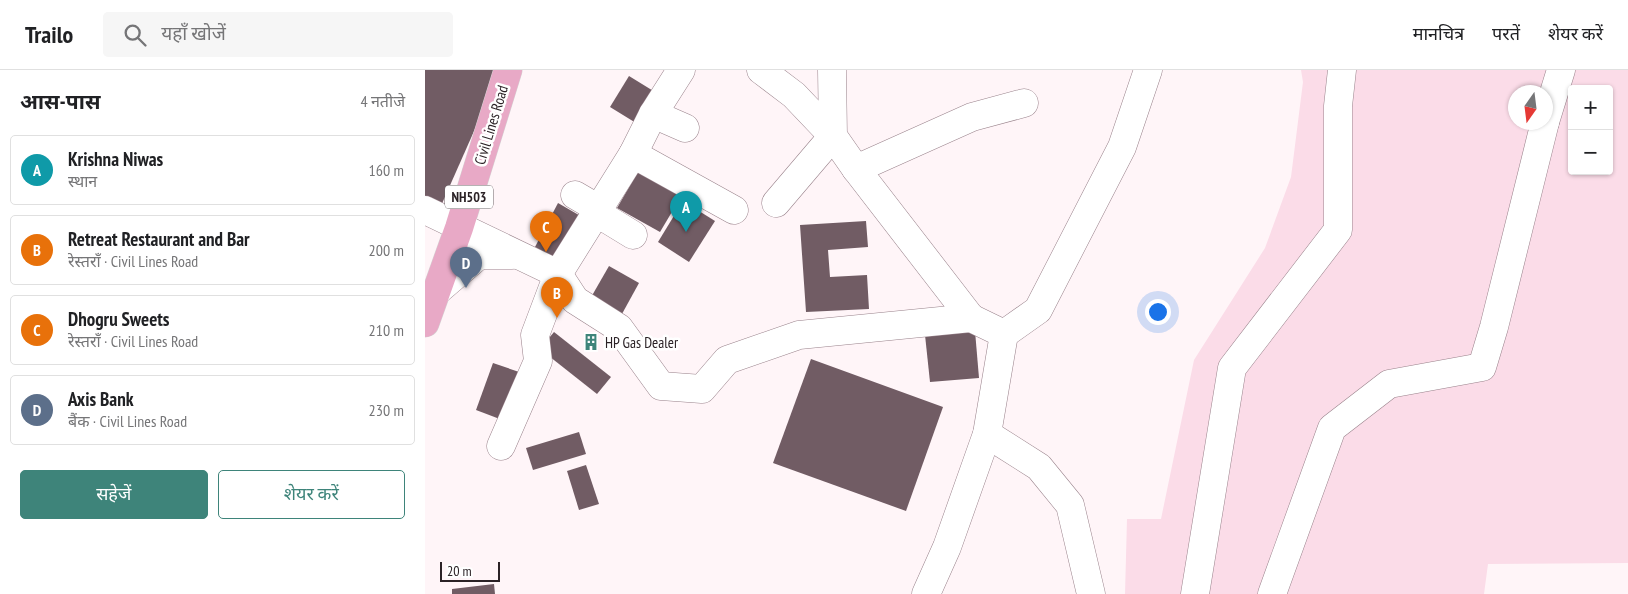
<!DOCTYPE html>
<html lang="hi">
<meta charset="utf-8">
<style>
:root{--surface:#fff;--page:#f6f6f6;--text:#202124;--muted:#757577;--line:#e0e0e0;--accent:#3e847a}
body{margin:0;font-family:"PT Sans Narrow","Noto Sans Devanagari",sans-serif;background:var(--page);color:var(--text)}
.controls{position:absolute;right:15px;top:15px;display:grid;overflow:hidden;border-radius:5px;box-shadow:0 1px 4px #0004}
.controls button{width:45px;height:45px;display:grid;place-items:center;padding:0;border:0;border-bottom:1px solid var(--line);background:var(--surface);color:var(--text);font:25px sans-serif}
.compass{position:absolute;left:1083px;top:15px;width:45px;height:45px;border-radius:50%;background:var(--surface);box-shadow:0 1px 4px #0004;rotate:194deg}
.scale{position:absolute;left:15px;bottom:12px;width:60px;box-sizing:border-box;padding-left:5px;border:2px solid #2b2226;border-top:0;font-size:14px;line-height:18px;white-space:nowrap;color:#2b2226;-webkit-text-stroke:4px #fff;paint-order:stroke}
.you{position:absolute;left:732px;top:241px;width:18px;height:18px;margin:-12px;border:4px solid #fff;border-radius:50%;background:#1a73e8;box-shadow:0 0 0 8px #1a73e833}
.badge{display:grid;place-items:center;width:32px;height:32px;border-radius:50%;background:var(--accent);color:#fff;font-size:16px;font-weight:700}
.pin{position:absolute;translate:-50% -41px;filter:drop-shadow(0 1px 2px #0008)}
.pin::after{content:'';position:absolute;top:26px;width:18px;height:15px;background:inherit;clip-path:polygon(0 0,100% 0,50% 100%)}
.list{margin:0;padding:0;list-style:none}
h2{display:flex;justify-content:space-between;align-items:center;height:65px;margin:0;padding:0 20px;font-size:21px}
h2 small{font-size:16px;font-weight:400;color:var(--muted)}
.list li{display:grid;grid-template-columns:32px 1fr auto;gap:15px;align-items:center;box-sizing:border-box;height:70px;margin:0 10px 10px;padding:0 10px;border:1px solid var(--line);border-radius:5px}
.list b{display:block;font-size:19px;white-space:nowrap}
.list p{margin:0;font-size:16px;white-space:nowrap;color:var(--muted)}
.list em{font-size:16px;font-style:normal;color:var(--muted)}
.actions{display:flex;gap:10px;padding:15px 20px}
.actions a{flex:1;padding:11px 0;border:1px solid var(--accent);border-radius:5px;text-align:center;font-size:18px;color:var(--accent)}
.actions .main{background:var(--accent);color:#fff}
.icon{flex:none;width:28px;height:28px;fill:none;stroke:currentColor;stroke-width:2;stroke-linecap:round;stroke-linejoin:round}
.map{position:relative;flex:none;width:1203px;height:524px;overflow:hidden}
header{display:flex;align-items:center;gap:30px;box-sizing:border-box;height:70px;padding:0 25px;background:var(--surface);border-bottom:1px solid var(--line)}
header strong{font-size:24px}
nav{display:flex;gap:28px;margin-inline-start:auto;font-size:18px}
.search{width:350px;height:45px;background:var(--page);display:flex;align-items:center;gap:12px;box-sizing:border-box;padding:0 18px;border-radius:5px;color:var(--muted);font-size:19px}
main{display:flex}
aside{flex:1;background:var(--surface)}
.map>svg:first-child{display:block}
</style>
<header>
<strong>Trailo</strong>
<div class="search"><svg class="icon" aria-label="search" viewBox="0 0 24 24"><circle cx="10" cy="10" r="6"/><path d="M15 15l6 6"/></svg>यहाँ खोजें</div>
<nav><a>मानचित्र</a><a>परतें</a><a>शेयर करें</a></nav>
</header>
<main>
<aside>
<h2>आस-पास<small>4 नतीजे</small></h2>
<ul class="list">
<li><span class="badge" style="background:#0f9aa8">A</span><div><b>Krishna Niwas</b><p>स्थान</p></div><em>160 m</em></li>
<li><span class="badge" style="background:#e8710a">B</span><div><b>Retreat Restaurant and Bar</b><p>रेस्तराँ · Civil Lines Road</p></div><em>200 m</em></li>
<li><span class="badge" style="background:#e8710a">C</span><div><b>Dhogru Sweets</b><p>रेस्तराँ · Civil Lines Road</p></div><em>210 m</em></li>
<li><span class="badge" style="background:#5c6f8a">D</span><div><b>Axis Bank</b><p>बैंक · Civil Lines Road</p></div><em>230 m</em></li>
</ul>
<div class="actions"><a class="main">सहेजें</a><a>शेयर करें</a></div>
</aside>
<div class="map">
<svg width="1203" height="524" viewBox="0 0 1203 524">
<rect width="100%" height="100%" fill="#fff5f8"/>
<path fill="#fbdce8" fill-rule="evenodd" d="M876 0H1203V493L1063 494 1059 524H700L702 449H736L769 290 840 178 866 107 878 12ZM1147 19H1184V101H1147ZM1090 22H1120V52H1090Z"/>
<g fill="#715c64">
<path d="M0 0H68L69 16 15 138 0 130Z"/>
<path d="M204 6 230 22 211 53 185 37Z"/>
<path d="M214 100 257 125 235 162 192 138Z"/>
<path d="M258 131 290 151 264 192 233 172Z"/>
<path d="M133 133 159 148 135 191 110 177Z"/>
<path d="M441 151 443 177 403 180 405 207 442 205 444 239 381 242 375 155Z"/>
<path d="M184 196 214 213 192 253 161 236Z"/>
<path d="M550 261 554 308 505 312 500 265Z"/>
<path d="M129 262 186 307 172 324 115 279Z"/>
<path d="M164 265 173 271 168 279 159 272Z"/>
<path d="M386 289 518 337 481 441 348 393Z"/>
<path d="M68 293 97 303 80 351 51 340Z"/>
<path d="M154 362 161 384 108 400 101 378Z"/>
<path d="M161 395 174 434 154 440 142 401Z"/>
<path d="M69 514 70 524H27V519Z"/>
</g>
<g fill="none" stroke-linecap="round" stroke-linejoin="round">
<g stroke="#99828b" stroke-width="29">
<g id="minor">
<path d="M336 0 369 25 408 66 351 133"/>
<path d="M407 0 408 66 431 99 546 248"/>
<path d="M228 44 260 58"/>
<path d="M1120 52 1136 0"/>
<path d="M208 84 309 140"/>
<path d="M431 99 547 47 599 33"/>
<path d="M150 125 174 139"/>
<path d="M0 140 133 204 150 230 194 258 236 316 277 319 302 290 374 265 546 248 579 264 562 364 522 477 501 524"/>
<path d="M172 143 208 165"/>
<path d="M12 221 54 185H87"/>
<path d="M579 264 613 240 697 77 723 0"/>
<path d="M562 364 614 397 645 435 666 524"/>
<path d="M76 376 113 291 110 265 133 204 208 84 228 44 256 0"/>
<path d="M770 524 807 298 913 160V36L917 0"/>
<path d="M847 524 907 358 964 314 1057 297 1069 257 1120 52"/>
</g>
</g>
<g stroke="#d5d3d4" stroke-width="29">
<path id="major" d="M0 253 34 158 83 0"/>
</g>
<use href="#minor" stroke="#fff" stroke-width="28"/>
<use href="#major" stroke="#e8a9c6" stroke-width="28"/>
</g>
<defs>
<g id="building-bare" transform="scale(1.35)"><path d="M-4-6H4V6H1V3H-1V6H-4ZM-2.5-4.3h1.7v1.8h-1.7ZM.8-4.3h1.7v1.8H.8ZM-2.5-1h1.7V.8h-1.7ZM.8-1h1.7V.8H.8Z" fill="#3e847a" stroke="#fff" stroke-width="2.5" paint-order="stroke"/></g>
</defs>
<g fill-rule="evenodd">
<use href="#building-bare" x="166" y="272"/>
</g>
<g text-anchor="middle" dominant-baseline="central" stroke-width="5" stroke-linejoin="round" paint-order="stroke">
<rect fill="#fff" stroke="#6b6467" stroke-width="1" x="20" y="115.5" width="48" height="23" rx="4"/>
<g font-size="14" font-weight="bold" fill="#2b2226">
<text x="44" y="127">NH503</text>
</g>
<g font-size="15" fill="#2b2226" stroke="#fff">
<text transform="translate(66 55) rotate(-73)">Civil Lines Road</text>
</g>
<g font-size="15" fill="#2b2226" stroke="#fff" text-anchor="start">
<text x="180" y="272">HP Gas Dealer</text>
</g>
</g>
</svg>
<div class="controls">
<button>+</button>
<button>−</button>
</div>
<svg class="compass" viewBox="-18 -18 36 36"><path d="M0-13l5 13h-10z" fill="#e53935"/><path d="M0 13l5-13h-10z" fill="#757577"/></svg>
<div class="scale">20 m</div>
<div class="you"></div>
<div class="pin badge" style="left:261px;top:162px;background:#0f9aa8">A</div>
<div class="pin badge" style="left:132px;top:248px;background:#e8710a">B</div>
<div class="pin badge" style="left:121px;top:182px;background:#e8710a">C</div>
<div class="pin badge" style="left:41px;top:218px;background:#5c6f8a">D</div>
</div>
</main>
